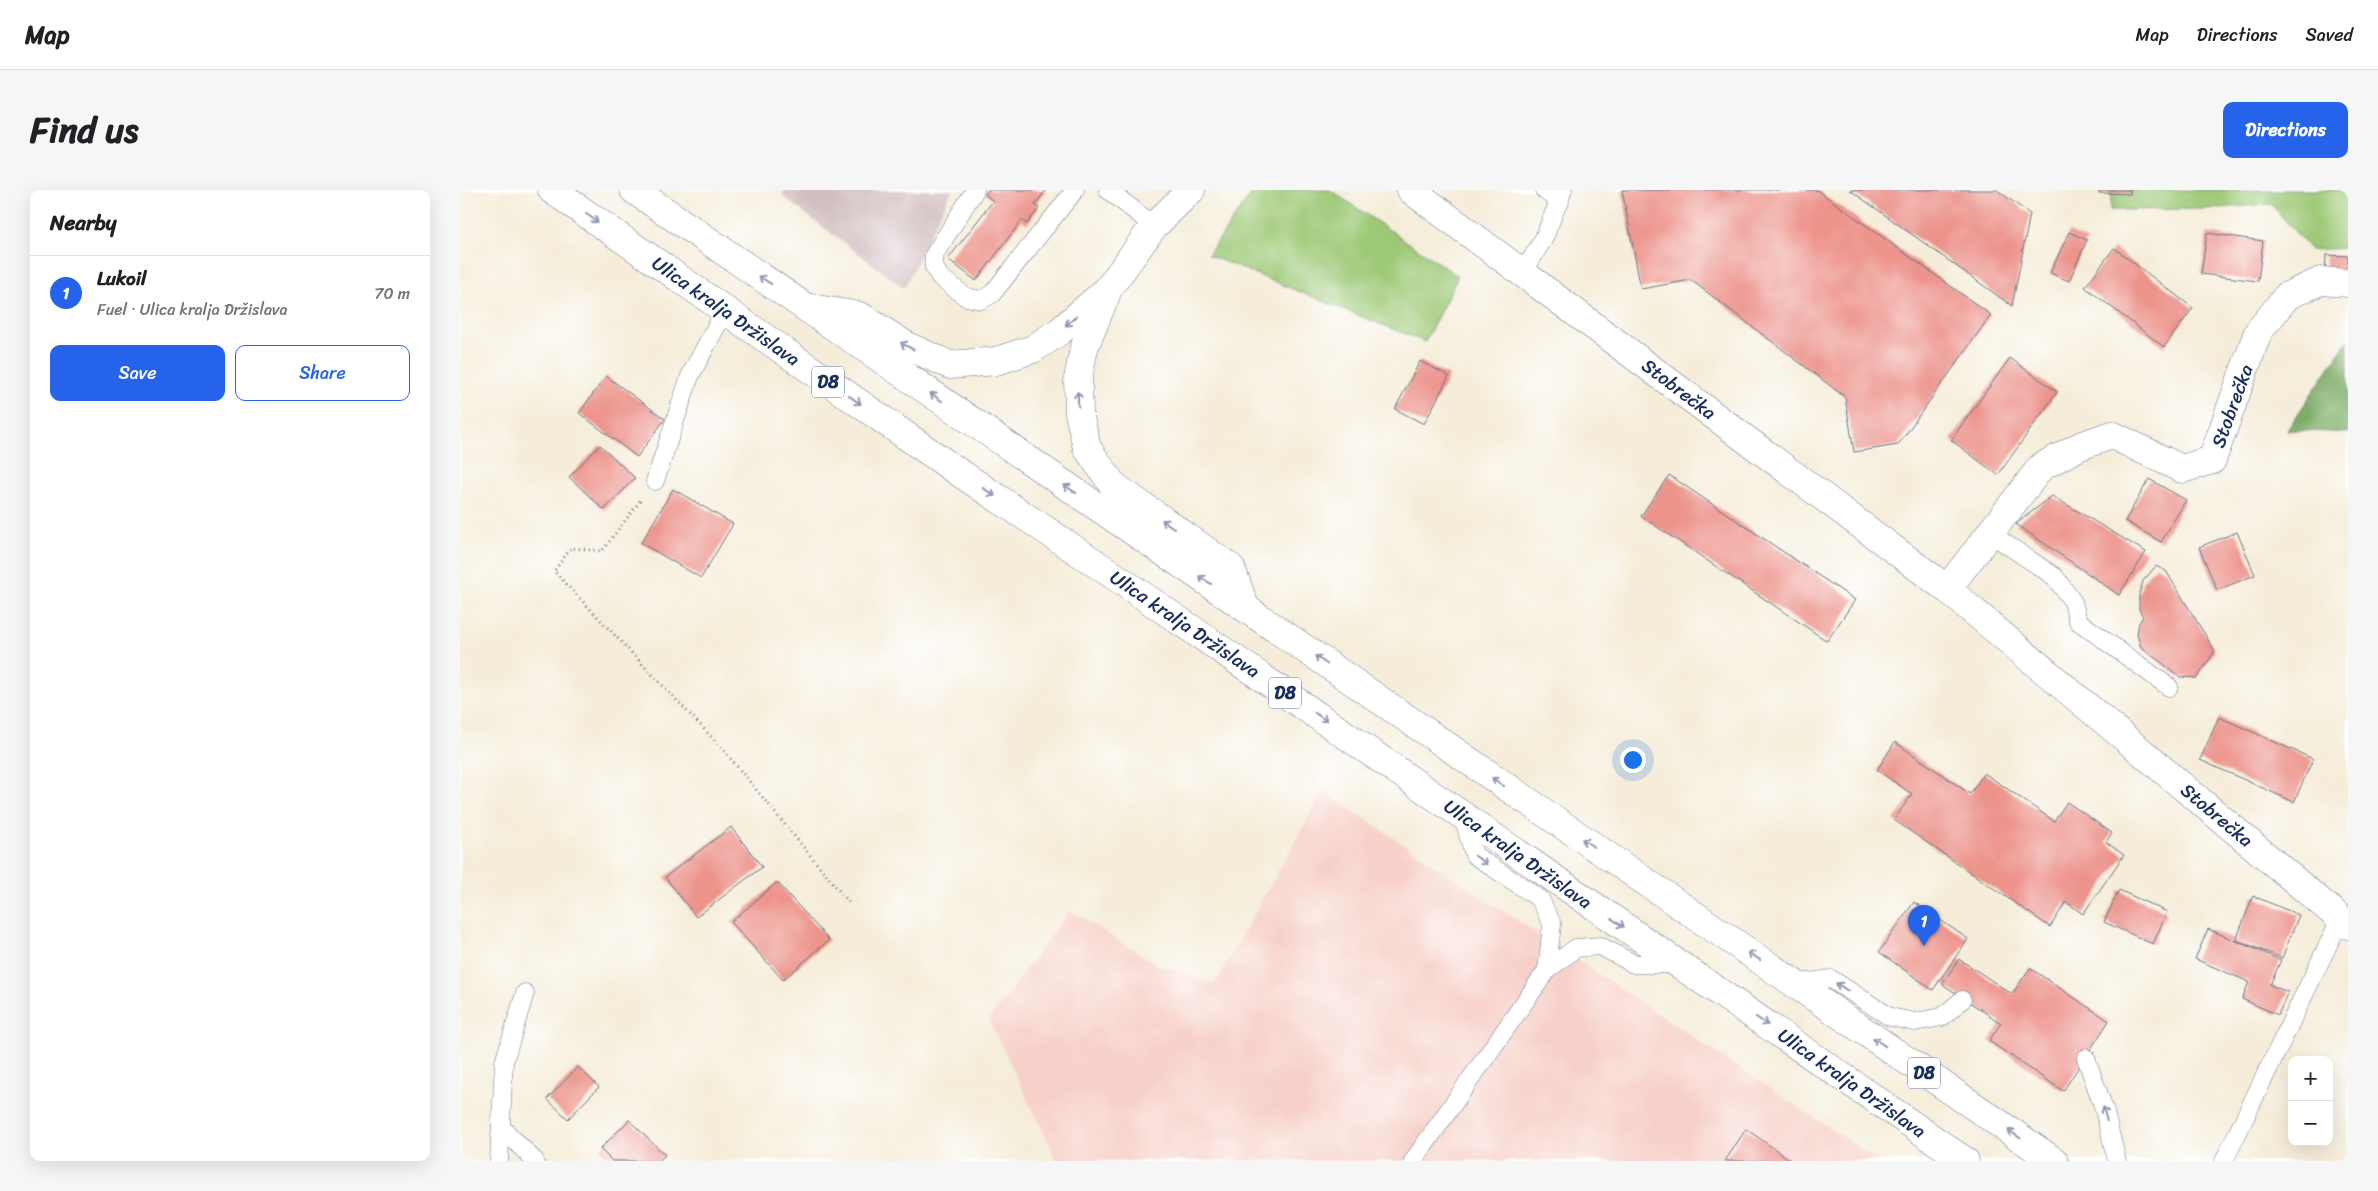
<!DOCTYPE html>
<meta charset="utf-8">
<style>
:root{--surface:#fff;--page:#f6f6f6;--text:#202124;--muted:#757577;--line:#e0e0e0;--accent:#2563eb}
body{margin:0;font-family:Sriracha,sans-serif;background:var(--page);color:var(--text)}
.controls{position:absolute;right:15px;bottom:15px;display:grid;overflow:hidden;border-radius:10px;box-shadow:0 5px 20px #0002}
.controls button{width:45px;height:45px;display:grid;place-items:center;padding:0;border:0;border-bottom:1px solid var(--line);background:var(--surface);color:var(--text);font:25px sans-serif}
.you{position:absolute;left:1172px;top:569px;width:18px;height:18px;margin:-12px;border:4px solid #fff;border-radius:50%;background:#1a73e8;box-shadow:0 0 0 8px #1a73e833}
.badge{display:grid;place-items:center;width:32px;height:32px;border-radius:50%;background:var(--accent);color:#fff;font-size:16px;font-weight:700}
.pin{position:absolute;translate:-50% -41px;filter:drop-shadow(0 1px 2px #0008)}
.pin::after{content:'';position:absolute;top:26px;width:18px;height:15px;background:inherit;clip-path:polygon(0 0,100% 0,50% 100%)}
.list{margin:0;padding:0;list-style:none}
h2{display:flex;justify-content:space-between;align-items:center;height:65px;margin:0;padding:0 20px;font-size:21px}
h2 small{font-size:16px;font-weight:400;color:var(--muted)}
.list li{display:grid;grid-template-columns:32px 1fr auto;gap:15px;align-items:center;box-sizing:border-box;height:75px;padding:0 20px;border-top:1px solid var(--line)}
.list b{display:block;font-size:19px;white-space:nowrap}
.list p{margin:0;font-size:16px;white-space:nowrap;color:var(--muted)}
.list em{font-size:16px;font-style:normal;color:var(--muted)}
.actions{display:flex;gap:10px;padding:15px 20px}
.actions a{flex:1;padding:11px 0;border:1px solid var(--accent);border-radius:10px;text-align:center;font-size:18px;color:var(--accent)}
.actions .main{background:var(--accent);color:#fff}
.map{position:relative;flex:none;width:1888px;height:971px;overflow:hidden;border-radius:10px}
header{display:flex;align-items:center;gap:30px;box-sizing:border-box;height:70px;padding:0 25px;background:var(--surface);border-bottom:1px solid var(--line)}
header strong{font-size:24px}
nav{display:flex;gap:28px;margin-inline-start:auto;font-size:18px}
.intro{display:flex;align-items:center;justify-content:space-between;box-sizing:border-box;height:120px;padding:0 30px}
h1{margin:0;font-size:35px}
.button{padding:12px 22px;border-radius:10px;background:var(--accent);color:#fff;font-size:18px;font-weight:700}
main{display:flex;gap:30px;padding:0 30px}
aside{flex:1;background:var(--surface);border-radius:10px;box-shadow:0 5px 20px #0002}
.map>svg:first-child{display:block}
</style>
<header>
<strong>Map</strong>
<nav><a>Map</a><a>Directions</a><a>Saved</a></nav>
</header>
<div class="intro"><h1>Find us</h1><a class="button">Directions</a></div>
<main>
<aside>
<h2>Nearby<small></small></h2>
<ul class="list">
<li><span class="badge">1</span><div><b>Lukoil</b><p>Fuel · Ulica kralja Držislava</p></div><em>70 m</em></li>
</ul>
<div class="actions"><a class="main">Save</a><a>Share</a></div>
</aside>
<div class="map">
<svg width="1888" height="971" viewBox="0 0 1888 971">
<rect width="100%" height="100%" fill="#fff"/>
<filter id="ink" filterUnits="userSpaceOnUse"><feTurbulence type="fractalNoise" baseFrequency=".02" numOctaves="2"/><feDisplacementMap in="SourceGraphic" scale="10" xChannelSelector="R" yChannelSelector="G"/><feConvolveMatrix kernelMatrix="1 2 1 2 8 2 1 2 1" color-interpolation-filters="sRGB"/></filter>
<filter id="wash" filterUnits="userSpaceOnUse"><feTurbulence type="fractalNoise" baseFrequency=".0096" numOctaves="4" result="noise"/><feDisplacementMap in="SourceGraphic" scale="20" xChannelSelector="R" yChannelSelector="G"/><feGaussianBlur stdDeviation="1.12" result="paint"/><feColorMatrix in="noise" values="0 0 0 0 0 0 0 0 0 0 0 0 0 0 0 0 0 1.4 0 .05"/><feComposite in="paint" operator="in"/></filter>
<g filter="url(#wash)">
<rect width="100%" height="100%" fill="#f5edd9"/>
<path fill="#f7d1c9" d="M863 601 1419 971H597L529 830 610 720 696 774 755 794Z"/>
<path fill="#d2bfc1" d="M324 0H492L444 98 322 6Z"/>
<g fill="#9dc976" stroke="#5c7c6a">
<path d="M794 0H870L998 86 965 152 748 65Z"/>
<path d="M1652 0H1888V58L1851 60 1811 14 1743 19 1650 20Z"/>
</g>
<path fill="#7ead67" stroke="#4c6e62" d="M1888 150V243L1827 240Z"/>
<g id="blocks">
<g fill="#ec938a">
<path d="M528 0H586L575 15 579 18 567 34 562 30 516 91 488 69 533 11 525 4Z"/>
<path d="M1162 0H1357L1531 125 1438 255 1394 262 1385 207 1231 90 1181 99Z"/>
<path d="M1390 0H1537L1570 24 1552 116Z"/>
<path d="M1639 0H1670V4L1639 3Z"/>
<path d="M1609 42 1627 50 1609 91 1590 83Z"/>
<path d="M1747 43 1803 51 1798 91 1741 84Z"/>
<path d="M1654 58 1733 118 1704 157 1625 97Z"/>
<path d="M1866 65 1888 66V88L1865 87Z"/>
<path d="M1550 168 1597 202 1538 285 1491 250Z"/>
<path d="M960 171 989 186 964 234 935 219Z"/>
<path d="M146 186 205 229 177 267 119 223Z"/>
<path d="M140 255 175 288 144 320 109 287Z"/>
<path d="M1209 285 1395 410 1367 451 1181 326Z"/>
<path d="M1689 289 1726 310 1701 352 1665 331Z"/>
<path d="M213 299 273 334 241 388 181 353Z"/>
<path d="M1592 306 1686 362 1659 405 1556 334Z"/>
<path d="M1777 342 1795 385 1757 400 1739 357Z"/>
<path d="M1696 376 1706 381 1755 461 1737 488 1720 487 1681 457 1677 444 1679 433 1683 427 1679 419V405L1683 391Z"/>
<path d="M1759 527 1853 569 1834 612 1740 570Z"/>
<path d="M1435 552 1510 604 1524 583 1594 631 1607 612 1652 643 1646 652 1664 665 1623 724 1606 712 1590 737 1434 630 1452 604 1417 580Z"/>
<path d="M271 637 302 677 236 727 205 687Z"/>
<path d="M317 692 369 750 323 790 271 732Z"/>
<path d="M1659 700 1707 722 1693 754 1644 732Z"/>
<path d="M1793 706 1839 725 1822 768 1776 750Z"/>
<path d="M1454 712 1508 749 1473 800 1419 762Z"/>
<path d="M1748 739 1821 770 1810 795 1828 802 1818 825 1782 809 1789 792 1735 769Z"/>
<path d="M1499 769 1552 804 1570 778 1649 831 1603 901 1529 851 1541 833 1482 794Z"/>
<path d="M118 877 139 897 108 929 87 909Z"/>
<path d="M169 930 205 965 199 971H152L140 959Z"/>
<path d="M1286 939 1332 971H1265Z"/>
</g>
</g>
</g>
<g filter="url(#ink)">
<use href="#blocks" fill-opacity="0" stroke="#677289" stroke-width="1"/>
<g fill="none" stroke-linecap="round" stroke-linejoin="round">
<g stroke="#677289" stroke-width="19">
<g id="service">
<path d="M515 0 474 65V77L480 87 506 107 521 110 532 104 615 0"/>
<path d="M648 0 694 36"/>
<path d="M1084 0 1100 12"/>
<path d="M1063 83 1084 48 1103 0"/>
<path d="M195 291 230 186 265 120"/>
<path d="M1531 344 1595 387 1613 412 1618 431 1709 497"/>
<path d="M1003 626 1014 665 1080 709 1092 734 1087 780"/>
<path d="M1335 794 1371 789 1430 827 1455 832 1482 827 1502 810"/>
<path d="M1626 868 1644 919 1657 971"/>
<path d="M41 937 75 971"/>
<path d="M39 971 44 872 65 803"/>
<path d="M953 971 1087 780 1116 758 1140 756 1174 774H1217"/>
<path d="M1764 971 1881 728"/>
</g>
</g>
<g stroke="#677289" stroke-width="29">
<g id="minor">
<path d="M951 0 1487 399 1888 735"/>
<path d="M1487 399 1581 277 1620 256 1652 245 1722 279 1752 270 1798 142 1827 106 1861 91 1888 93"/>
</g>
</g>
<g stroke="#677289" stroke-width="29">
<g id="trunk">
<path d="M92 0 491 277 647 381 1505 971"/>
<path d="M174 0 1594 971"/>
<path d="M646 105 624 158 618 189 619 223 627 258 653 295 771 378 785 417"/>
<path d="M351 118 400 126 447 156 490 175 536 171 573 159 600 141 648 99 694 36 731 0"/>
</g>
</g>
<path stroke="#677289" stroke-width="3" stroke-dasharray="1 4" stroke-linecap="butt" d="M180 311 142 361 111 358 94 381 261 557 391 715"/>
<use href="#service" stroke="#fff" stroke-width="18"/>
<use href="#minor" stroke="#fff" stroke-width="28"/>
<use href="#trunk" stroke="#fff" stroke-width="28"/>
</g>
<defs><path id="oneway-shaft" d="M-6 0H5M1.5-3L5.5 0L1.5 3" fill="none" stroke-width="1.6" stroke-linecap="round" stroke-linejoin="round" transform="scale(1.25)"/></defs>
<g stroke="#8d97ae">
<use href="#oneway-shaft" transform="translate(132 28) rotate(35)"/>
<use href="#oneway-shaft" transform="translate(305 90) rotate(-146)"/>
<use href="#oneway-shaft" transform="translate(611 131) rotate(139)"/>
<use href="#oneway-shaft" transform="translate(447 156) rotate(-152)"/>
<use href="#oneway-shaft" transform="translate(476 207) rotate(-145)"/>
<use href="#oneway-shaft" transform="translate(618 209) rotate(-92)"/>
<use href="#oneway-shaft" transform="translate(395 210) rotate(35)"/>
<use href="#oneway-shaft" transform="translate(610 299) rotate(-146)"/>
<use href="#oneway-shaft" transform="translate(529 302) rotate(34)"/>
<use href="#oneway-shaft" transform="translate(708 334) rotate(-145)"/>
<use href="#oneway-shaft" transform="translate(745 390) rotate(-146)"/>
<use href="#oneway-shaft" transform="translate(861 470) rotate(-145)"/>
<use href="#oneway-shaft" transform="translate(861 527) rotate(34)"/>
<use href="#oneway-shaft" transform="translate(1038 592) rotate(-145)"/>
<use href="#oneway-shaft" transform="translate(1128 653) rotate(-146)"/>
<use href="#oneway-shaft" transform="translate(1021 670) rotate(35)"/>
<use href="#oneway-shaft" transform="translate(1158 733) rotate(34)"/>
<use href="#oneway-shaft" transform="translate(1294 766) rotate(-146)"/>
<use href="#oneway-shaft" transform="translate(1382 797) rotate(-147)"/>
<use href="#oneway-shaft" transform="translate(1302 831) rotate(34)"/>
<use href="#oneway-shaft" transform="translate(1419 852) rotate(-146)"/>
<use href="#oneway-shaft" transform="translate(1645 924) rotate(-104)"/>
<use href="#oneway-shaft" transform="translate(1554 944) rotate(-146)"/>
</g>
</g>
<g text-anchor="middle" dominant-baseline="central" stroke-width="4" stroke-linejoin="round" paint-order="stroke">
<g fill="#fff" stroke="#5f6d8e" stroke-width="1">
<rect x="352" y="176.5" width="32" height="31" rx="4"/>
<rect x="809" y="487.5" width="32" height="31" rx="4"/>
<rect x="1448" y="867.5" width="32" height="31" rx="4"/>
</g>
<g font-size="18" font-weight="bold" fill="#1b2f5e">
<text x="368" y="192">D8</text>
<text x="825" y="503">D8</text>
<text x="1464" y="883">D8</text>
</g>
<g font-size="19" fill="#1b2f5e" stroke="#fff">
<text transform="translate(266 121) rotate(35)">Ulica kralja Držislava</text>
<text transform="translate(1219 199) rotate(37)">Stobrečka</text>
<text transform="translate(1772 216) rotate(-70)">Stobrečka</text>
<text transform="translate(725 434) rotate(34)">Ulica kralja Držislava</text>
<text transform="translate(1757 625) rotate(40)">Stobrečka</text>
<text transform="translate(1058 664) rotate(35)">Ulica kralja Držislava</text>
<text transform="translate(1392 893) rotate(35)">Ulica kralja Držislava</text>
</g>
</g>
</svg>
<div class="controls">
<button>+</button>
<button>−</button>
</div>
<div class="you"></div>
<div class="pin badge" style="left:1464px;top:756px">1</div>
</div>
</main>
